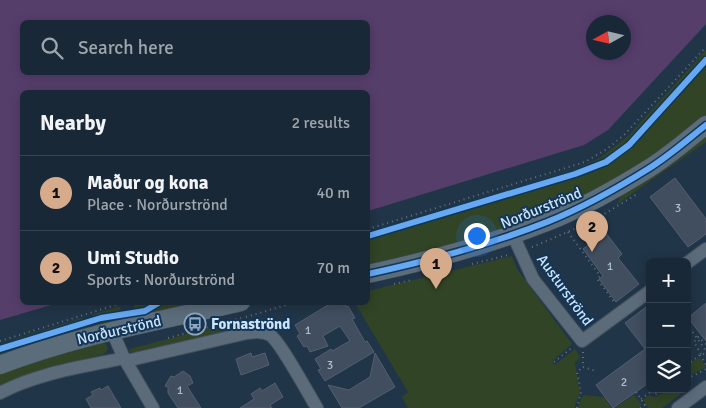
<!DOCTYPE html>
<meta charset="utf-8">
<style>
:root{--surface:#192836;--page:#22303e;--text:#f1f3f6;--muted:#9fa6ad;--line:#374451;--accent:#d6ab8b}
body{margin:0;font-family:Signika,sans-serif;background:var(--page);color:var(--text)}
.controls{position:absolute;right:15px;bottom:15px;display:grid;overflow:hidden;border-radius:8px;box-shadow:0 2px 12px #0003}
.controls button{width:45px;height:45px;display:grid;place-items:center;padding:0;border:0;border-bottom:1px solid var(--line);background:var(--surface);color:var(--text);font:25px sans-serif}
.compass{position:absolute;left:586px;top:15px;width:45px;height:45px;border-radius:50%;background:var(--surface);box-shadow:0 2px 12px #0003;rotate:262deg}
.you{position:absolute;left:476px;top:235px;width:18px;height:18px;margin:-12px;border:4px solid #fff;border-radius:50%;background:#1a73e8;box-shadow:0 0 0 8px #1a73e833}
.badge{display:grid;place-items:center;width:32px;height:32px;border-radius:50%;background:var(--accent);color:#111;font-size:16px;font-weight:700}
.pin{position:absolute;translate:-50% -41px;filter:drop-shadow(0 1px 2px #0008)}
.pin::after{content:'';position:absolute;top:26px;width:18px;height:15px;background:inherit;clip-path:polygon(0 0,100% 0,50% 100%)}
.list{margin:0;padding:0;list-style:none}
h2{display:flex;justify-content:space-between;align-items:center;height:65px;margin:0;padding:0 20px;font-size:21px}
h2 small{font-size:16px;font-weight:400;color:var(--muted)}
.list li{display:grid;grid-template-columns:32px 1fr auto;gap:15px;align-items:center;box-sizing:border-box;height:75px;padding:0 20px;border-top:1px solid var(--line)}
.list b{display:block;font-size:19px;white-space:nowrap}
.list p{margin:0;font-size:16px;white-space:nowrap;color:var(--muted)}
.list em{font-size:16px;font-style:normal;color:var(--muted)}
.icon{flex:none;width:28px;height:28px;fill:none;stroke:currentColor;stroke-width:2;stroke-linecap:round;stroke-linejoin:round}
.map{position:relative;flex:none;width:706px;height:408px;overflow:hidden}
.search{position:absolute;background:var(--surface);box-shadow:0 2px 12px #0003;left:20px;top:20px;width:350px;height:55px;display:flex;align-items:center;gap:12px;box-sizing:border-box;padding:0 18px;border-radius:8px;color:var(--muted);font-size:19px}
.panel{position:absolute;background:var(--surface);box-shadow:0 2px 12px #0003;left:20px;top:90px;width:350px;height:215px;border-radius:8px}
.map>svg:first-child{display:block}
</style>
<div class="map">
<svg width="706" height="408" viewBox="0 0 706 408">
<rect width="100%" height="100%" fill="#213548"/>
<g fill="#314426">
<path d="M706 50V118L672 144 576 203 472 241 368 266V232L577 168 600 158 629 135Z"/>
<path d="M706 134V142L616 205 623 193Z"/>
<path d="M512 256 517 269 572 344 552 361 555 365 575 349 580 357 575 363 580 394 575 405V408H408L402 397 408 392 355 303 368 302V291Z"/>
<path d="M134 303H208L135 318Z"/>
<path d="M120 306 123 322 93 328 91 318 94 314Z"/>
<path d="M82 318 87 319 90 329 0 358V344Z"/>
<path d="M230 323 248 326 135 352H130L129 349Z"/>
<path d="M102 342 106 344 108 349 104 354 59 366 0 386V373L17 365Z"/>
<path d="M699 357 706 367 687 377V366Z"/>
<path d="M672 389H687L662 408H648L643 400 649 395 655 397Z"/>
<path d="M583 395 604 397 611 408H578Z"/>
<path d="M634 395 642 405 638 408H615Z"/>
</g>
<path fill="#563e6b" fill-rule="evenodd" d="M0 0H706V24L608 130 584 145 368 211V92H22V302L58 303 0 320ZM22 22H368V72H22ZM594 22H624V52H594Z"/>
<g fill="#414e5f" stroke="#545f71">
<path d="M675 178 706 219V234L688 247 650 197Z"/>
<path d="M605 232 622 254 618 258 639 284 616 302 599 279 603 276 583 249Z"/>
<path d="M333 302H344L346 307 348 306 355 318 352 319 365 342 367 341 374 352 325 381 318 370 321 369 315 359 331 349 332 351 350 341 340 326 323 336 328 346 310 352 307 346 304 347 297 336 300 334 295 325Z"/>
<path d="M706 303V341L688 318Z"/>
<path d="M650 304V382L613 408 596 385 645 349 625 323Z"/>
<path d="M251 353 252 357 265 353 269 365 241 375 236 359Z"/>
<path d="M375 353 395 387 359 408H342L328 385 349 390 370 377Z"/>
<path d="M183 371 190 376 193 383 187 386 201 408H178L168 393V387L165 386 171 376 174 377Z"/>
<path d="M275 383 283 397 270 405 272 408H240L254 399 251 394 260 388 262 391Z"/>
<path d="M108 386 121 408H91L86 399 93 395 91 392 100 388 101 390Z"/>
</g>
<g fill="none" stroke-linecap="round" stroke-linejoin="round">
<g stroke="#415060" stroke-width="14">
<g id="street">
<path d="M513 235 533 279 582 341 650 291"/>
<path d="M687 263 706 249"/>
<path d="M112 331 124 358 153 408"/>
<path d="M126 361 247 333C255 332 262 331 270 335 280 341 309 395 317 408"/>
<path d="M0 393C37 373 83 367 124 358"/>
<path d="M678 408 706 387"/>
</g>
</g>
<g stroke="#415060" stroke-width="19">
<g id="secondary">
<path d="M368 274C428 261 489 245 547 222 582 208 616 189 648 169 669 156 687 140 706 125"/>
<path d="M0 365C78 335 160 321 241 302"/>
</g>
</g>
<g stroke="#63707e" stroke-width="2" stroke-dasharray="1 4" stroke-linecap="butt">
<path d="M368 229 585 162 607 149 625 134 706 47"/>
<path d="M568 232 600 276 597 279 614 302"/>
<path d="M532 247 591 222 637 194"/>
<path d="M472 264 508 255"/>
<path d="M394 284 412 280"/>
<path d="M246 317 296 302"/>
<path d="M687 324 706 351"/>
<path d="M168 338 241 318"/>
<path d="M0 341 125 302"/>
<path d="M583 352V367"/>
<path d="M701 354 694 342 698 337 706 344"/>
<path d="M700 355 706 365"/>
<path d="M554 362 573 347"/>
<path d="M687 365 701 354H706"/>
<path d="M583 367 596 371"/>
<path d="M687 379 706 369"/>
<path d="M636 392 647 408"/>
<path d="M651 392 655 394 668 389"/>
<path d="M641 399 654 389"/>
<path d="M577 408 581 392 577 372 583 367"/>
<path d="M640 408 645 405"/>
</g>
<use href="#street" stroke="#5c6b7a" stroke-width="12"/>
<use href="#secondary" stroke="#5b6c7a" stroke-width="18"/>
<g stroke="#113658" stroke-width="9">
<g id="cycleway">
<path d="M368 236 575 174 606 162 629 145 706 60"/>
<path d="M368 274C428 261 489 245 547 222 582 208 616 189 648 169 669 156 687 140 706 125"/>
<path d="M0 349 101 318 145 311 160 302"/>
</g>
</g>
<use href="#cycleway" stroke="#66a8f1" stroke-width="6"/>
</g>
<defs>
<g id="bus-ring" transform="scale(1.125)"><circle r="9.5" fill="#113658" stroke="#92a6bb" stroke-width="1.5"/><path d="M-5-6H5V4H4V6H2V4H-2V6H-4V4H-5ZM-3.5-4V0h7V-4ZM-3.5 1.2v1.5H-2V1.2ZM2 1.2v1.5H3.5V1.2Z" fill="#92a6bb"/></g>
</defs>
<g fill-rule="evenodd">
<use href="#bus-ring" x="195" y="324"/>
</g>
<g text-anchor="middle" dominant-baseline="central" stroke-width="4" stroke-linejoin="round" paint-order="stroke">
<g font-size="12" fill="#acbed2">
<text x="678" y="208">3</text>
<text x="610" y="266">1</text>
<text x="308" y="330">1</text>
<text x="330" y="365">3</text>
<text x="624" y="382">2</text>
<text x="180" y="390">1</text>
</g>
<g font-size="15" fill="#cfe3f9" stroke="#113658">
<text transform="translate(541 208) rotate(-22)">Norðurströnd</text>
<text transform="translate(565 290) rotate(54)">Austurströnd</text>
<text transform="translate(119 330) rotate(-13)">Norðurströnd</text>
</g>
<g font-size="15" font-weight="bold" fill="#cfe3f9" stroke="#113658" text-anchor="start">
<text x="211" y="324">Fornaströnd</text>
</g>
</g>
</svg>
<div class="controls">
<button>+</button>
<button>−</button>
<button><svg class="icon" aria-label="layers" viewBox="0 0 24 24"><path d="M12 4l9 5-9 5-9-5zM3 14l9 5 9-5"/></svg></button>
</div>
<svg class="compass" viewBox="-18 -18 36 36"><path d="M0-13l5 13h-10z" fill="#e53935"/><path d="M0 13l5-13h-10z" fill="#9fa6ad"/></svg>
<div class="you"></div>
<div class="pin badge" style="left:436px;top:289px">1</div>
<div class="pin badge" style="left:592px;top:252px">2</div>
<div class="search"><svg class="icon" aria-label="search" viewBox="0 0 24 24"><circle cx="10" cy="10" r="6"/><path d="M15 15l6 6"/></svg>Search here</div>
<section class="panel">
<h2>Nearby<small>2 results</small></h2>
<ul class="list">
<li><span class="badge">1</span><div><b>Maður og kona</b><p>Place · Norðurströnd</p></div><em>40 m</em></li>
<li><span class="badge">2</span><div><b>Umi Studio</b><p>Sports · Norðurströnd</p></div><em>70 m</em></li>
</ul>
</section>
</div>
